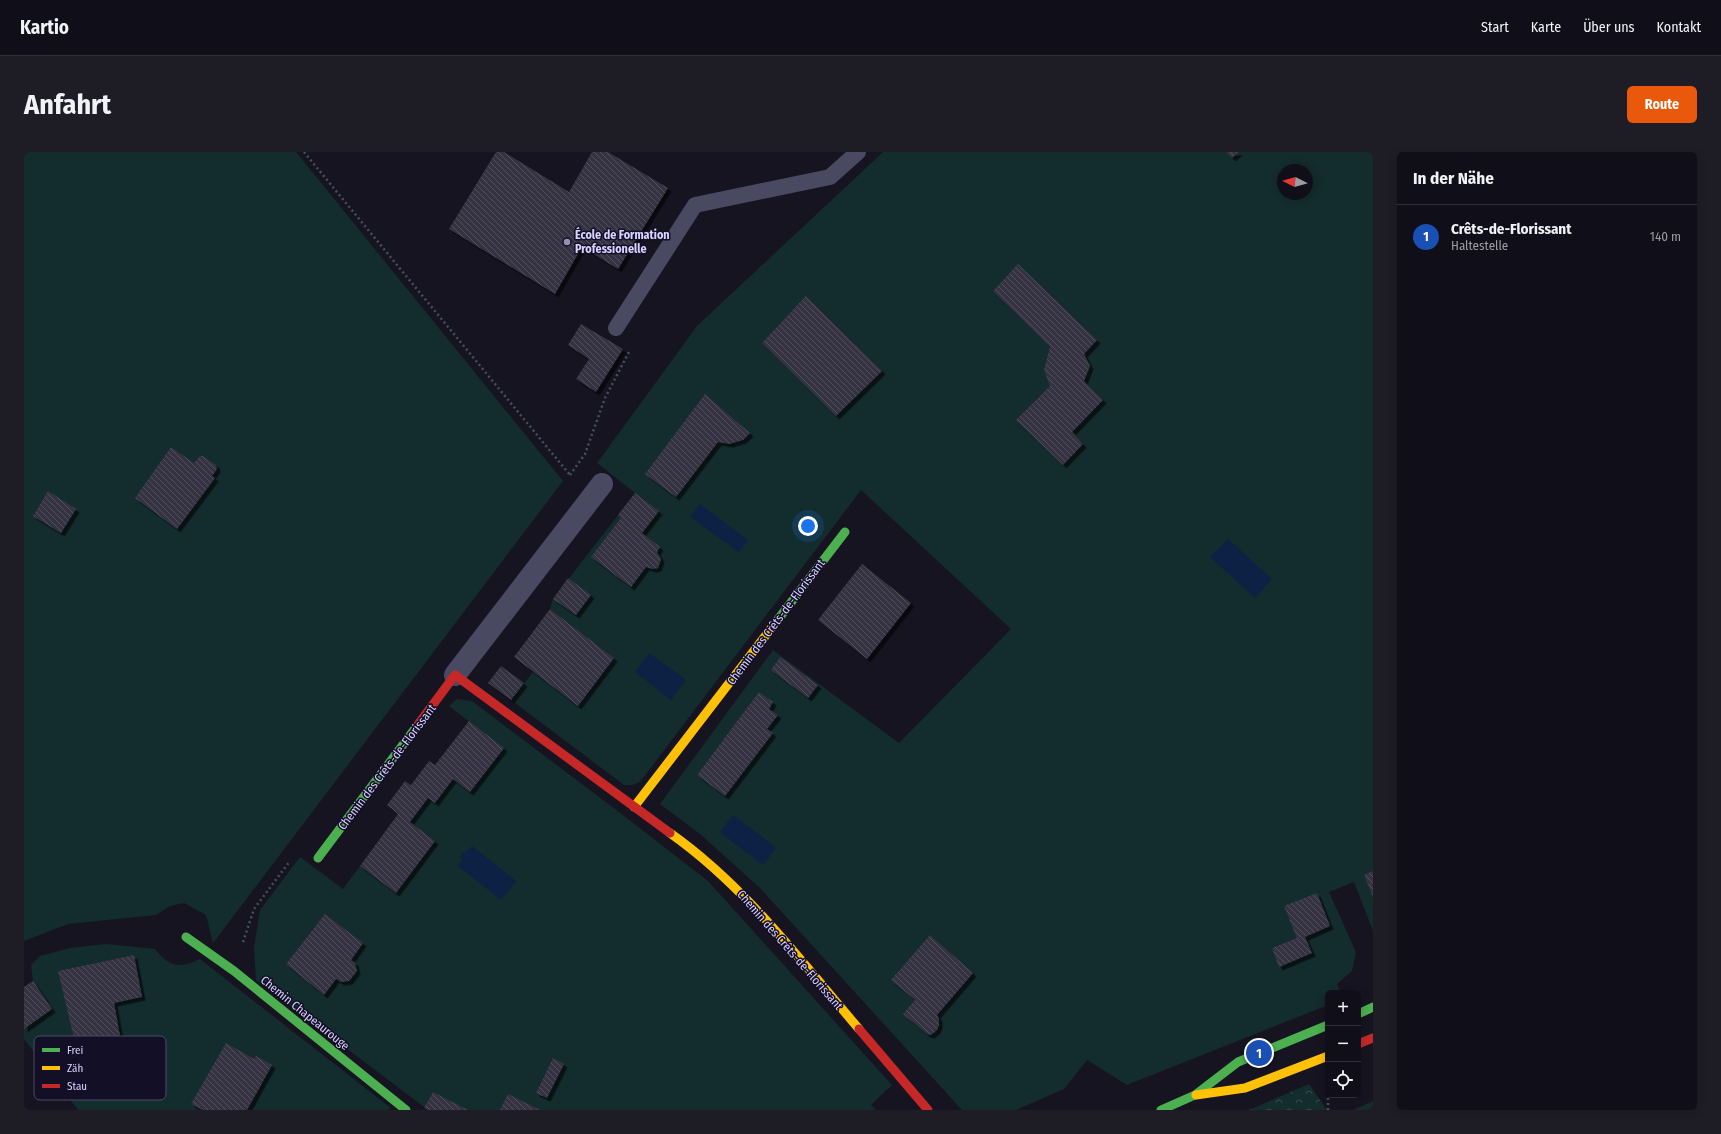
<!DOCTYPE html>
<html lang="de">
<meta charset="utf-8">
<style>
:root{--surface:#100f19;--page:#1e1d26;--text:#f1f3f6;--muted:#9c9ca2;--line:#302f38;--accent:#ea580c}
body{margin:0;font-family:"Fira Sans Condensed",sans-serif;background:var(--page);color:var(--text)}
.controls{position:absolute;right:12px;bottom:12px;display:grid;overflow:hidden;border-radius:6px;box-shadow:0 2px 10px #0003}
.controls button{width:36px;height:36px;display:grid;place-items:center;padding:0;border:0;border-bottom:1px solid var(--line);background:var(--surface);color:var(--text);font:20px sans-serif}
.compass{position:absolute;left:1253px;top:12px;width:36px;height:36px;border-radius:50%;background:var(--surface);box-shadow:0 2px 10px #0003;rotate:276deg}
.you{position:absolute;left:784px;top:374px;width:14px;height:14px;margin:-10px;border:3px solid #fff;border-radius:50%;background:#1a73e8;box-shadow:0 0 0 6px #1a73e833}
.badge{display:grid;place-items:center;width:26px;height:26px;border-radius:50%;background:var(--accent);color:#fff;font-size:13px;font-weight:700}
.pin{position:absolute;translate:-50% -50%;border:2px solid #fff;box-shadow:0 1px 4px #0006}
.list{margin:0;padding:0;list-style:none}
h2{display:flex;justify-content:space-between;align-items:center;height:52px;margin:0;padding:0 16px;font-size:17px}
h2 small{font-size:13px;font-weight:400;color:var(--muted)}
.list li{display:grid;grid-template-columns:26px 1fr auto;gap:12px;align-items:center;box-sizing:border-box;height:64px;padding:0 16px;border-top:1px solid var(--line)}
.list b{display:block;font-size:15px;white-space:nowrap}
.list p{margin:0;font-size:13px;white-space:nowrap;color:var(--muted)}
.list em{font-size:13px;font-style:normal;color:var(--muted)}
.icon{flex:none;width:22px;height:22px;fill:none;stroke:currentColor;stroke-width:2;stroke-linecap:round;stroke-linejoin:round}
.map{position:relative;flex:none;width:1349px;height:958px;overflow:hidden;border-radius:6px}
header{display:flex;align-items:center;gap:24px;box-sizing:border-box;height:56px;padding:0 20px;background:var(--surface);border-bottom:1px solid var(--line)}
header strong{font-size:19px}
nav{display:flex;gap:22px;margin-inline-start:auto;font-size:14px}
.intro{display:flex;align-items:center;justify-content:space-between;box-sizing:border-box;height:96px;padding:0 24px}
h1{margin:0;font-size:28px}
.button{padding:10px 18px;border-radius:6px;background:var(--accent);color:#fff;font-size:14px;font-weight:700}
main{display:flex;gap:24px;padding:0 24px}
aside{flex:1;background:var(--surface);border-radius:6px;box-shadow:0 2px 10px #0003}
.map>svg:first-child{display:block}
</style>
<header>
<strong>Kartio</strong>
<nav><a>Start</a><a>Karte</a><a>Über uns</a><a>Kontakt</a></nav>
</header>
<div class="intro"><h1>Anfahrt</h1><a class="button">Route</a></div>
<main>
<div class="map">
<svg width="1349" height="958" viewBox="0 0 1349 958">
<defs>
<pattern id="forest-crowns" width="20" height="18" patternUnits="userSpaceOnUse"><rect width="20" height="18" fill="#132c2d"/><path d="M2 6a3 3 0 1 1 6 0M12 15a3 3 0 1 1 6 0" fill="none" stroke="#354a4c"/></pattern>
<pattern id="building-back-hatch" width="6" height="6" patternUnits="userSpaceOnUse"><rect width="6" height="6" fill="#343243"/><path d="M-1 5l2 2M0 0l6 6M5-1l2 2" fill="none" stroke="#514f5f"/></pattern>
<filter id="shadow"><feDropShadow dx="3.5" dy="3.5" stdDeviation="0" flood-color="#0009"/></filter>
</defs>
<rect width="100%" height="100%" fill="#161421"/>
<path fill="url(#forest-crowns)" d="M1285 932 1303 958H1225Z"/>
<g fill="#132c2d" fill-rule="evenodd">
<path d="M0 0H272L539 329 189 791 182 763 160 751 146 754 132 763 44 772 0 789Z"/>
<path d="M859 0H1349V779L1330 730 1305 740 1332 800 1328 819 1313 832 1317 841H1304V853L1103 933 1063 908 1040 937 992 958H938L736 736 676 682 636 652 749 498 875 591 987 477 837 338 616 630 608 633H600L487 548 509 520 554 554 590 506 526 457 529 447 611 341 573 311 673 174ZM1259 18H1283V42H1259Z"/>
<path d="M433 547 448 549 595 660 684 729 868 933 847 953 852 958H404L232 828 230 796 236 758 276 705 319 737 336 714 372 740 411 689 386 670 404 646 411 651 429 627 446 640 479 596 425 554Z"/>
<path d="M82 792 131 797C145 815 156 817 176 807L367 956 364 958H54L0 887V835L9 829 7 813 16 804 46 796Z"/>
<path d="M1349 949V958H1329Z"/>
</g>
<g fill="#0d2144">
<path d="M676 352 724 388 715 400 666 365Z"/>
<path d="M1204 387 1248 427 1231 446 1186 405Z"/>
<path d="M625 501 662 528 647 548 611 520Z"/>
<path d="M709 663 752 696 739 713 696 680Z"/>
<path d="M448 694 492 729 477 748 434 714 438 709 436 705 438 701 442 700Z"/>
</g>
<g fill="url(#building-back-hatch)" filter="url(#shadow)">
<path d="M472 0H480L545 40 568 0H584L644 36 594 117 558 95 531 142 425 77Z"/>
<path d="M1202 0H1215L1208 6Z"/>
<path d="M994 112 1073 188 1060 202 1066 214 1060 229 1079 248 1048 280 1059 292 1039 313 992 268 1026 234 1020 218 1026 195 969 139Z"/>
<path d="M782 144 858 219 812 264 738 191Z"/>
<path d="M557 172 599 197 572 240 552 227 565 207 544 193Z"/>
<path d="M681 242 726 281 719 288 705 292 694 290 652 345 621 322Z"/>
<path d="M147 295 170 311 176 304H179L192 313 193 317 188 324 191 326 153 377 111 346Z"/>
<path d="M24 339 52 357 37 381 9 364Z"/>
<path d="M611 341 635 359 618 381 636 395 633 400 637 407 634 416 629 417 622 415 607 435 567 405 597 366 594 363Z"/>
<path d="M838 412 887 451 843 507 794 468Z"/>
<path d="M544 426 567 443 552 463 529 447Z"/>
<path d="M526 457 590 506 554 554 490 505Z"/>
<path d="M756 505 794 533 784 546 747 518Z"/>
<path d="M477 514 500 531 487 548 464 531Z"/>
<path d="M735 540 749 550 745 557 754 563 743 577 749 581 701 644 673 623Z"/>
<path d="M445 569 480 596 446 640 429 627 411 651 404 646 386 670 411 689 372 741 336 714 374 662 363 653 381 629 387 633 405 609 411 613Z"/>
<path d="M1349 719V745L1340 723Z"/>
<path d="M1293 741 1306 774 1281 785 1288 801 1255 815 1248 796 1273 786 1260 754Z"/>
<path d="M301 762 339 791 327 808 331 811 333 819 325 829 317 830 312 827 300 843 262 812Z"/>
<path d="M906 783 949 821 913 863 915 867V873L913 878 907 883 903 882 879 862 891 848 867 828Z"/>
<path d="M110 803 118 845 90 851 97 889 53 899 34 819Z"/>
<path d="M9 829 28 857 0 877V835Z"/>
<path d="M202 891 230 907 232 904 248 913 223 958H179L167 952Z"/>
<path d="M529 906 540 912 523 946 512 941Z"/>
<path d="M409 940 444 958H404L400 956Z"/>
<path d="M484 942 516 958H476Z"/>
</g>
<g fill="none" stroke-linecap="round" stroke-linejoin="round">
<g stroke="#44505f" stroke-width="2.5" stroke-dasharray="2 3" stroke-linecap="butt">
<path d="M280 0 546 323"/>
<path d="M546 323 561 302 581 246 606 198"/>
<path d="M219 790 230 757 266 709"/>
<path d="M1304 958V943"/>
</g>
<path stroke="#4a4962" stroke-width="16" d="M592 176 671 53 806 25 834 0"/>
<path stroke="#4a4962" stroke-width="22" d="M431 523 578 332"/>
<g stroke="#4caf50" stroke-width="9">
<path d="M752 470 821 380"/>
<path d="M294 706 393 574"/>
<path d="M162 785 210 819 382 958"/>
<path d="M1334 862 1349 855"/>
<path d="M1137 958 1171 943 1214 910 1304 873"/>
</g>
<g stroke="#ffc107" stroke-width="9">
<path d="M610 655 752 470"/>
<path d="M646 681C721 734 776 808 835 877"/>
<path d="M1172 943 1221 936 1304 904"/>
</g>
<g stroke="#c62828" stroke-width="9">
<path d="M393 574 431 523 646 681"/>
<path d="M835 877 904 958"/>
<path d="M1334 892 1349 886"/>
</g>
</g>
<circle fill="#9591b1" stroke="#130f26" stroke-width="1.5" cx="543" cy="90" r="4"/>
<g text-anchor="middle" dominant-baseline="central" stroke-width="3" stroke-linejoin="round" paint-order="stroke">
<g font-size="12" font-weight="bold" fill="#d9d4ff" stroke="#130f26" text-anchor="start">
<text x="551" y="83">École de Formation<tspan x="551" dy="14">Professionelle</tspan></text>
</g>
<g font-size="12" fill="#d9d4ff" stroke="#130f26">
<text transform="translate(752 470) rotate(-53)">Chemin des Crêts-de-Florissant</text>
<text transform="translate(363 615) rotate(-53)">Chemin des Crêts-de-Florissant</text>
<text transform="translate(766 798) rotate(49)">Chemin des Crêts-de-Florissant</text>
<text transform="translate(281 861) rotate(39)">Chemin Chapeaurouge</text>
</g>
</g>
<rect x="10" y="884" width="132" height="64" rx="6" fill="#130f26" stroke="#4e4a67" stroke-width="1"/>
<rect x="18" y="896" width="18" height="4" fill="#4caf50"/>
<rect x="18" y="914" width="18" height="4" fill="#ffc107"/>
<rect x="18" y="932" width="18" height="4" fill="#c62828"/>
<g font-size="11" fill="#d9d4ff">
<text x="43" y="902">Frei</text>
<text x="43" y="920">Zäh</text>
<text x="43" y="938">Stau</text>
</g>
</svg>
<div class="controls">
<button>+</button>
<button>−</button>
<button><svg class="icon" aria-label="locate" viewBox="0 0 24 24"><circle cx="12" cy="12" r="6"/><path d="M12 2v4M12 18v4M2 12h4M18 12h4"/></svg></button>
</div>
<svg class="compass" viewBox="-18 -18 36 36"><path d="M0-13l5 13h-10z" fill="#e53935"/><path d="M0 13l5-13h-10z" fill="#9c9ca2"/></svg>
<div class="you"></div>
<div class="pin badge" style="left:1235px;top:901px;background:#1a4fb4">1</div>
</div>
<aside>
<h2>In der Nähe<small></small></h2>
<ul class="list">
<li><span class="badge" style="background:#1a4fb4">1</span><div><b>Crêts-de-Florissant</b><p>Haltestelle</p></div><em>140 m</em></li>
</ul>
</aside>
</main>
